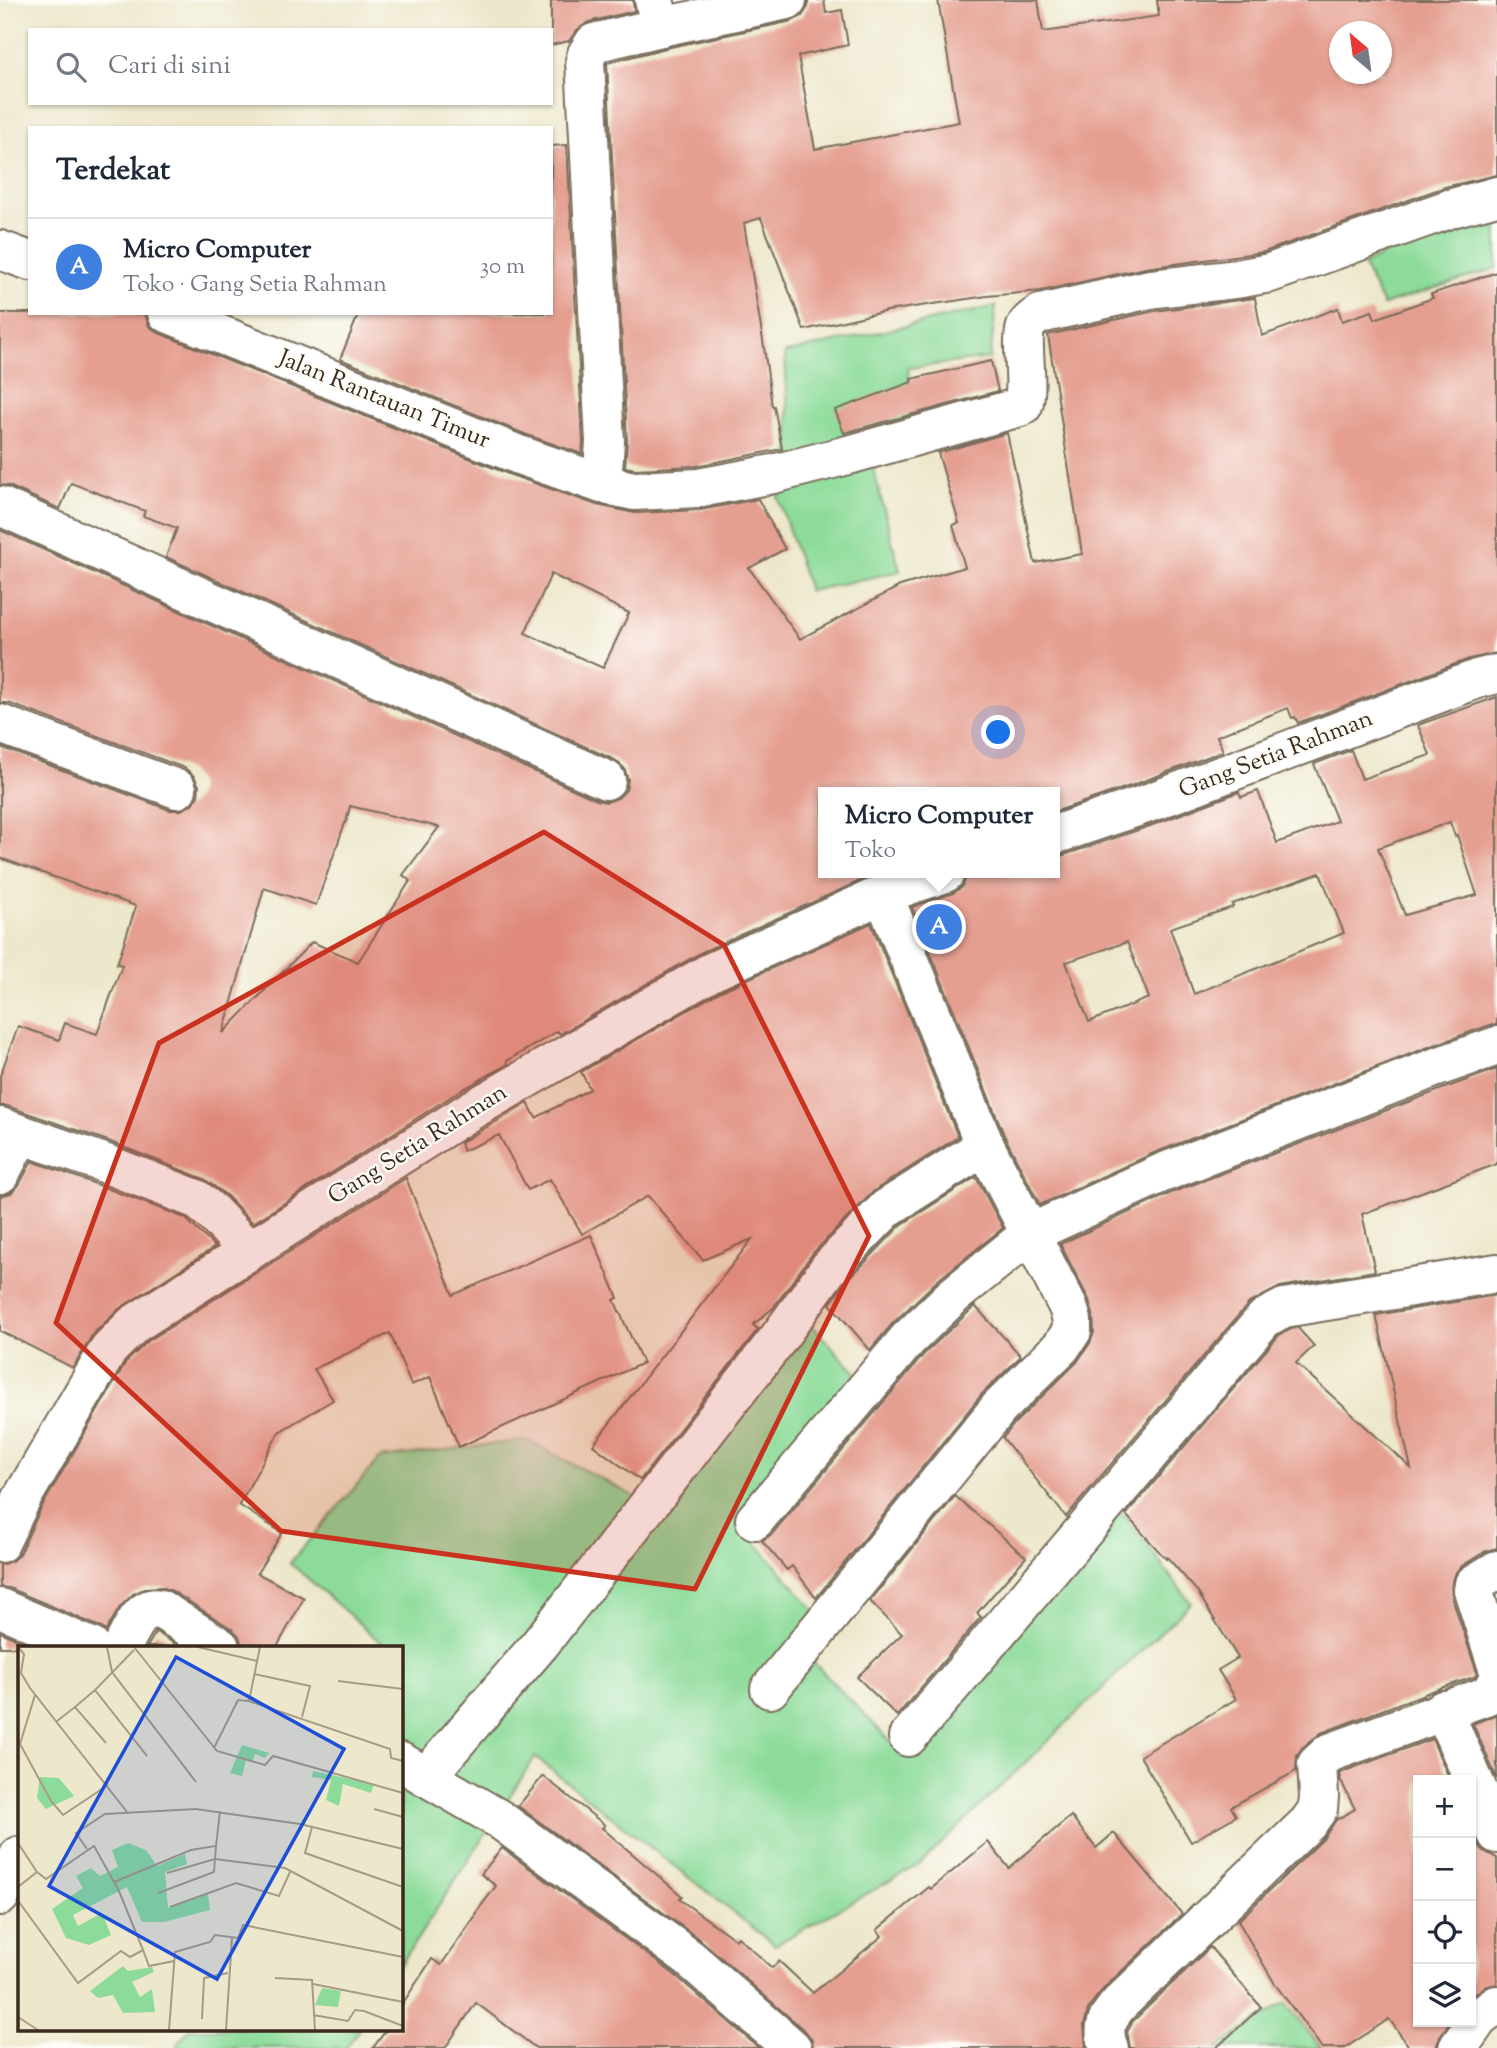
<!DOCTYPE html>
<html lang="id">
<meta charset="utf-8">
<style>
:root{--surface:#fff;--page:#f6f6f7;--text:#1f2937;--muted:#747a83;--line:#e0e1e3;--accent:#ea580c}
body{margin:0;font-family:"Sorts Mill Goudy",serif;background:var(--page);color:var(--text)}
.controls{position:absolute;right:21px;bottom:21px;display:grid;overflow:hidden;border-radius:0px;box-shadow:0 2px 5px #0004}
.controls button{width:63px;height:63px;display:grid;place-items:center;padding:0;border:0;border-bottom:2px solid var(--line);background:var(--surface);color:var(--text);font:35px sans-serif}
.compass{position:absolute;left:1329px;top:21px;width:63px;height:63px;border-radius:50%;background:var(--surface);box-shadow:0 2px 5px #0004;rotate:331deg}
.you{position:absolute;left:999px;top:733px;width:24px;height:24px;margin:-18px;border:5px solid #fff;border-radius:50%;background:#1a73e8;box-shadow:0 0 0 10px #1a73e833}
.badge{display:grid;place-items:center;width:46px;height:46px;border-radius:50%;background:var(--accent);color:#fff;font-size:23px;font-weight:700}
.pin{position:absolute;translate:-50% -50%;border:4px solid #fff;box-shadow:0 2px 7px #0006}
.popup{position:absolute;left:818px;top:787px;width:242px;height:91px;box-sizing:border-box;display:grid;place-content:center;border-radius:0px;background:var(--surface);filter:drop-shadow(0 2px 5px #0005);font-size:23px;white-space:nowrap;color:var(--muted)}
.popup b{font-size:26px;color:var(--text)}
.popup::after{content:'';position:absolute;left:50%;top:100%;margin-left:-14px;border:14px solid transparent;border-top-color:var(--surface)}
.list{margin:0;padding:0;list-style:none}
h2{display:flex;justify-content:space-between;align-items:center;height:91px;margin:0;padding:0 28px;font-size:30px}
h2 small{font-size:23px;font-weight:400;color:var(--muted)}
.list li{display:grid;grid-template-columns:46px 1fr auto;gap:21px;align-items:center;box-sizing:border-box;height:98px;padding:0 28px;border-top:2px solid var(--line)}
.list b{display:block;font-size:26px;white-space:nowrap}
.list p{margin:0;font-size:23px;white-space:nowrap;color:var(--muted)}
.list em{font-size:23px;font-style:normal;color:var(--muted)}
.icon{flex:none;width:38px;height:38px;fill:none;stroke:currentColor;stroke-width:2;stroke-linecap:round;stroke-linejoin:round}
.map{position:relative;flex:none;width:1497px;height:2048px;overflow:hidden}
.search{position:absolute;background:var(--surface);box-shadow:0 2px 5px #0004;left:28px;top:28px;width:525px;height:77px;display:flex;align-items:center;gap:18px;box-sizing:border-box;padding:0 24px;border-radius:0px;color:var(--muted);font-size:26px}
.panel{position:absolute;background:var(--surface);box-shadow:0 2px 5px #0004;left:28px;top:126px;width:525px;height:189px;border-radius:0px}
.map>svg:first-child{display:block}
</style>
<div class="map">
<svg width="1497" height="2048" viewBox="0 0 1497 2048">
<rect width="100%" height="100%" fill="#fdfcf7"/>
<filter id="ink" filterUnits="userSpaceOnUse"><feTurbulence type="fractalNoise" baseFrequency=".0143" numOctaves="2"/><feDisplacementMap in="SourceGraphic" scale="14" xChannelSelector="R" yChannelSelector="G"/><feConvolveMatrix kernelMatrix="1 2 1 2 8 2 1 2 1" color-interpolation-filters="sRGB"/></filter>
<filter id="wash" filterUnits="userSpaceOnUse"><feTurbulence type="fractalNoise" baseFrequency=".00686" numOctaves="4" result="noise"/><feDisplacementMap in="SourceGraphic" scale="28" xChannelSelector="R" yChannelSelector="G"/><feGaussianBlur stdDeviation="1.57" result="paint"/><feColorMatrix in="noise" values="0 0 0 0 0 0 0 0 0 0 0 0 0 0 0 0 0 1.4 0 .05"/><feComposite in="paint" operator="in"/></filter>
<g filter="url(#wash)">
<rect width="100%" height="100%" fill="#ede7cb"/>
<g fill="#8cdb9a" stroke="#64825c" stroke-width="2">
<path d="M1497 213V268L1383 305 1363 265 1426 234Z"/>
<path d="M996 306 990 358 908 368 913 420 866 441 900 571 809 591 778 497 790 450 785 353Z"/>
<path d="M803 1316 858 1375 735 1518 815 1611V1664L898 1749 1116 1505 1191 1603 920 1864 775 1945 535 1757 401 1964V1647H386L290 1563 380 1458 526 1440 657 1508Z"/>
<path d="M1285 2003 1321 2048H1216Z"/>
<path d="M188 2029H359L346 2048H176Z"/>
</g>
<g id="blocks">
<g fill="#e59f91" fill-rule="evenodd">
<path d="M551 0H633L634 11 589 22 576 31 569 41 551 45Z"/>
<path d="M808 0H824L826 13 842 10 848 45 798 56 815 149 959 122 938 0H1038L1043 32 1159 16 1157 0H1497V175L1445 187 1264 252 1145 268 1041 291 987 296 887 311 804 330 761 218 744 223 764 347 772 406H774L782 449 696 466 636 469 625 467 627 441 607 63 666 48 792 21 802 16 808 7ZM1340 32H1382V74H1340Z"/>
<path d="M567 145 583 442 582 454 527 435 340 359 359 313H551V146Z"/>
<path d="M1497 272V653L1469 659 1298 723 1295 717 1292 718 1288 708 1217 736 1223 751 1136 784 1054 812V792H823V873H878L702 952 560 1034 558 1031 507 1061 508 1064 458 1092 253 1223 227 1196 204 1179 108 1141 7 1106H0V1076L18 1026 59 1040 65 1023 97 1034 122 965 117 964 136 906 0 858V747L170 810H181L191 805 198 796 199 786 194 776 185 768 8 703H0V530L597 800 607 802 618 798 626 790 628 779 624 768 615 760 166 557 177 528 143 516 145 511 71 483 60 509 9 486 0 485V313H140L145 315 149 326 159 333 511 475 597 505 635 513 700 510 758 499 785 549 749 568 800 639 900 586 965 567 953 525 959 523 938 453 1007 433 1035 563 1082 554 1048 335 1154 311 1255 298 1262 336 1338 308 1342 321 1372 311 1375 319 1433 298 1431 294ZM551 574 629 613 603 668 525 633ZM350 806 439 827 403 875 410 881 358 962 312 942 223 1033 264 888 316 905 345 823H346Z"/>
<path d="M991 361 998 391 844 433 835 410 912 382 911 379Z"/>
<path d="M1497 697V1025H1490L1426 1048 1154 1153 1040 1205 1005 1137 912 907 953 893 962 887 966 878V873H1054V856H1061L1150 826 1239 792 1241 797 1258 791 1277 843 1337 821 1314 764 1351 750 1362 779 1430 755 1418 725ZM1450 822 1455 836 1457 835 1477 895 1405 915 1378 848ZM1320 873 1344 933 1194 994 1170 928 1233 907 1232 904ZM1127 942 1149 998 1089 1022 1066 962Z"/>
<path d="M871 923 958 1137 875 1190 813 1253 773 1308 753 1325 758 1329 640 1480 593 1445 752 1239 703 1260 648 1196 582 1234 550 1179 528 1190 499 1135 463 1151 460 1143 528 1103 536 1118 590 1089 581 1072 721 991Z"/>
<path d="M1497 1069V1164L1362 1214 1375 1271 1280 1287 1249 1303 1066 1517 1003 1438 1015 1423 1077 1362 1090 1343 1094 1332 1093 1314 1089 1300 1060 1244 1171 1193 1442 1089Z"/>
<path d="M32 1161 93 1183 185 1218 215 1247 119 1309 93 1334 73 1368 0 1331V1196L11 1193 19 1185Z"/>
<path d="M976 1177 1003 1228 938 1280 893 1323 870 1350 830 1304 846 1282 901 1225Z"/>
<path d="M406 1178 453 1295 591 1235 618 1298 614 1300 643 1363 459 1447 430 1377 411 1385 390 1333 314 1369 333 1400 279 1432 239 1505 282 1533 257 1573 304 1598 277 1647H242L239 1636 232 1629 172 1591 162 1587 146 1588 133 1594 120 1607 106 1631 100 1627 9 1588 0 1587V1565L12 1561 20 1553 41 1508 126 1362 148 1341Z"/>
<path d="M1497 1295V1548L1486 1551 1462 1566 1456 1572 1451 1586 1452 1597 1477 1673 1474 1677 1435 1690 1321 1733 1302 1748 1297 1755 1296 1771 1231 1807 1236 1816 1191 1842 1140 1756 1236 1699 1218 1670 1238 1658 1197 1591 1167 1557 1166 1559 1126 1515 1279 1335 1291 1329 1298 1328 1314 1346 1296 1363 1411 1468 1376 1315Z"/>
<path d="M975 1306 1021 1356 982 1394 816 1598 792 1566 787 1570 762 1541 772 1534 924 1354Z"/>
<path d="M955 1496 1026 1557 977 1613 981 1617 897 1716 857 1677 902 1634 870 1601Z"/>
<path d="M0 1632 36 1647H0Z"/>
<path d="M156 1632 180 1647H147Z"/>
<path d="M1497 1714V1779L1473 1724Z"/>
<path d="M1432 1739 1450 1780H1418V2022H1450L1440 2036 1436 2048H1410L1389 2019 1345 2048H1322L1275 1984 1238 1921 1323 1839 1336 1820 1355 1809 1340 1779 1339 1773Z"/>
<path d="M543 1776 605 1825 602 1828 682 1896 679 1899 736 1940 738 1937 772 1968 779 1961 813 1993 882 1936 877 1930 929 1887 931 1889 988 1842 1009 1868 1071 1816 1096 1848 1114 1833 1182 1914 1105 1987 1094 2000 1088 2010 1084 2025 1086 2048H813L812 2040 806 2032 703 1942 518 1806Z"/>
<path d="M1471 1829 1477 1843 1484 1851 1497 1858V1984L1485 1987 1471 1997Z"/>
<path d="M502 1848 675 1975 759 2048H536L476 2003 445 2048H373L387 2029H401V2006L432 1959 441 1965 476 1915 475 1914 496 1886 481 1874Z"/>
<path d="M1210 1947 1261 2007 1216 2048H1130L1127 2031 1132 2022Z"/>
</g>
</g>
</g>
<g filter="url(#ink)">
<use href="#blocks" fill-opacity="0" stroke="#796c5b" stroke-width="2"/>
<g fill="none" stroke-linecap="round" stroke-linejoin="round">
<g stroke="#796c5b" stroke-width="42">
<g id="minor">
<path d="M661 27 787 0"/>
<path d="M0 250 30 261"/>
<path d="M167 313 519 455 602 484 634 491 699 488 773 474 852 454 1020 407 1023 405C1030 384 1019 339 1027 325 1030 320 1035 317 1040 314L1150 289 1236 279 1270 273 1452 208 1497 196"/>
<path d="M602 484 605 442 585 61 587 54 594 43 661 27 654 0"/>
<path d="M0 506 606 780"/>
<path d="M0 724 177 789"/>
<path d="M1054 835 1143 805 1477 679 1497 674"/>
<path d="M0 1127 101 1162 196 1199 213 1213 249 1251"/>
<path d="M0 1174 21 1134"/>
<path d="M755 1520 908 1339 953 1296 1031 1233 1162 1173 1434 1068 1497 1046"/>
<path d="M0 1543 22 1498 109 1349 134 1324 470 1111 711 972 883 894 945 873"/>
<path d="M1497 1570 1474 1584 1473 1590 1497 1665"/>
<path d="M0 1608 91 1647"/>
<path d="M122 1647C130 1633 140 1604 160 1609L220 1647"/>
<path d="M770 1689 999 1408 1061 1347 1072 1331V1320L1068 1307 985 1146"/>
<path d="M1443 1710 1497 1834"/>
<path d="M908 1737 1265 1318 1284 1308 1497 1273"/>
<path d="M401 1762 499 1819 689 1958 792 2048"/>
<path d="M426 1777 540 1644 777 1340 829 1268 887 1208 985 1146 883 894"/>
<path d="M0 1896 19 1856"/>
<path d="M1109 2048C1101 2029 1107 2017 1120 2003L1308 1823 1318 1809 1319 1796 1317 1764 1329 1753 1486 1696 1497 1684"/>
<path d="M1458 2048 1479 2018 1497 2005"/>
</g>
</g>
<use href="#minor" stroke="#fff" stroke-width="38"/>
</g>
</g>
<path fill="#c8321e" fill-opacity="0.2" stroke="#c8321e" stroke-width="5" stroke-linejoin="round" d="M544 832 724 945 869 1236 695 1589 281 1531 56 1323 159 1043Z"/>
<g text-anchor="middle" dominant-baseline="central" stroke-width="5" stroke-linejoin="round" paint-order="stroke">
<g font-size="24" fill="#3b2a1e" stroke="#fdfcf7">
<text transform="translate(384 400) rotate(22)">Jalan Rantauan Timur</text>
<text transform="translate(1276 755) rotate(-21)">Gang Setia Rahman</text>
<text transform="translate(418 1145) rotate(-32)">Gang Setia Rahman</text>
</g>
</g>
<g transform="translate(18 1646)">
<rect width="385" height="385" fill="#ede7cb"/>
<path d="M224 99 251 107 247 112 237 108 235 114H228L224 130 212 127ZM295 125 356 138 353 147 325 138 321 160 308 154 313 134 294 131ZM22 131 41 132 56 150 28 163 19 152ZM110 197 128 204 139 220 167 208 169 218 147 226 150 262 190 248 192 264 146 276H124L109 241 55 269 60 280 84 267 93 289 71 299 48 292 34 263 65 242 58 230 73 222 82 230 100 221 94 204ZM105 320 110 325 134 321 136 326 114 336 122 351 134 343 137 366 105 367 95 349 80 352 72 345ZM304 342 323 345 320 361 297 359Z" fill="#8cdb9a"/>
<path fill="none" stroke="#a69b86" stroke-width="2" d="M0 1 6 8 3 27 12 42 109 166M89 1 94 26 178 136M116 1 199 105 247 119 255 110 385 147M180 1 239 15M116 4 77 44 129 110M236 28 292 40 284 71M320 35 385 43M17 49 2 98 33 155 45 169 90 139M231 55 372 103 373 112 385 115M57 61 77 44M39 75 57 61 88 97M196 102 220 54 231 55 242 1M356 163 385 171M294 181 287 207 385 241M0 197 19 226M69 203 58 187 87 168 178 163 282 178 385 203M149 227 197 213 267 222 385 285M96 236 173 204 198 200 202 165M0 241 19 226 28 233 76 200 101 245 125 304M140 247 196 226 198 200M1 256 60 337 103 305 112 311 125 304 131 320 156 315M152 261 218 237 261 250 273 224M257 332 294 334 297 384M295 338 385 356M295 369 330 375 337 364 346 365 385 380M0 371 20 384M184 373 186 332 210 327M151 384 157 306 192 296 197 289 220 292 225 279 385 311M208 384 214 292"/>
<path fill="#1d4ed8" fill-opacity="0.15" stroke="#1d4ed8" stroke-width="3.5" d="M158 11 326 103 199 333 31 240Z"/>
<rect width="385" height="385" fill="none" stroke="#3b2a1e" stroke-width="3.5"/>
</g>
</svg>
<div class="controls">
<button>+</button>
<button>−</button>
<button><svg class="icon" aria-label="locate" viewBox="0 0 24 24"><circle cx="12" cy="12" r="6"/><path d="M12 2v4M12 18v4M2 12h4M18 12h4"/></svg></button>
<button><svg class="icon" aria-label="layers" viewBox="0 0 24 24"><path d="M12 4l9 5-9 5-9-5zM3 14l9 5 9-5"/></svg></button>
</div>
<svg class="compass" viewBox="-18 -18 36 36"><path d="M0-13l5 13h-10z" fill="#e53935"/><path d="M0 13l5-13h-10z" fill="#747a83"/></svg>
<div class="you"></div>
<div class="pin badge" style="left:939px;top:927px;background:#3f7fe0">A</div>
<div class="popup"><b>Micro Computer</b>Toko</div>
<div class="search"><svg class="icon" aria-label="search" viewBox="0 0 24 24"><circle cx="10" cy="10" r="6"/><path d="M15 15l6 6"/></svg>Cari di sini</div>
<section class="panel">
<h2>Terdekat<small></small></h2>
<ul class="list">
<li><span class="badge" style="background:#3f7fe0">A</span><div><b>Micro Computer</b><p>Toko · Gang Setia Rahman</p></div><em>30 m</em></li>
</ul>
</section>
</div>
